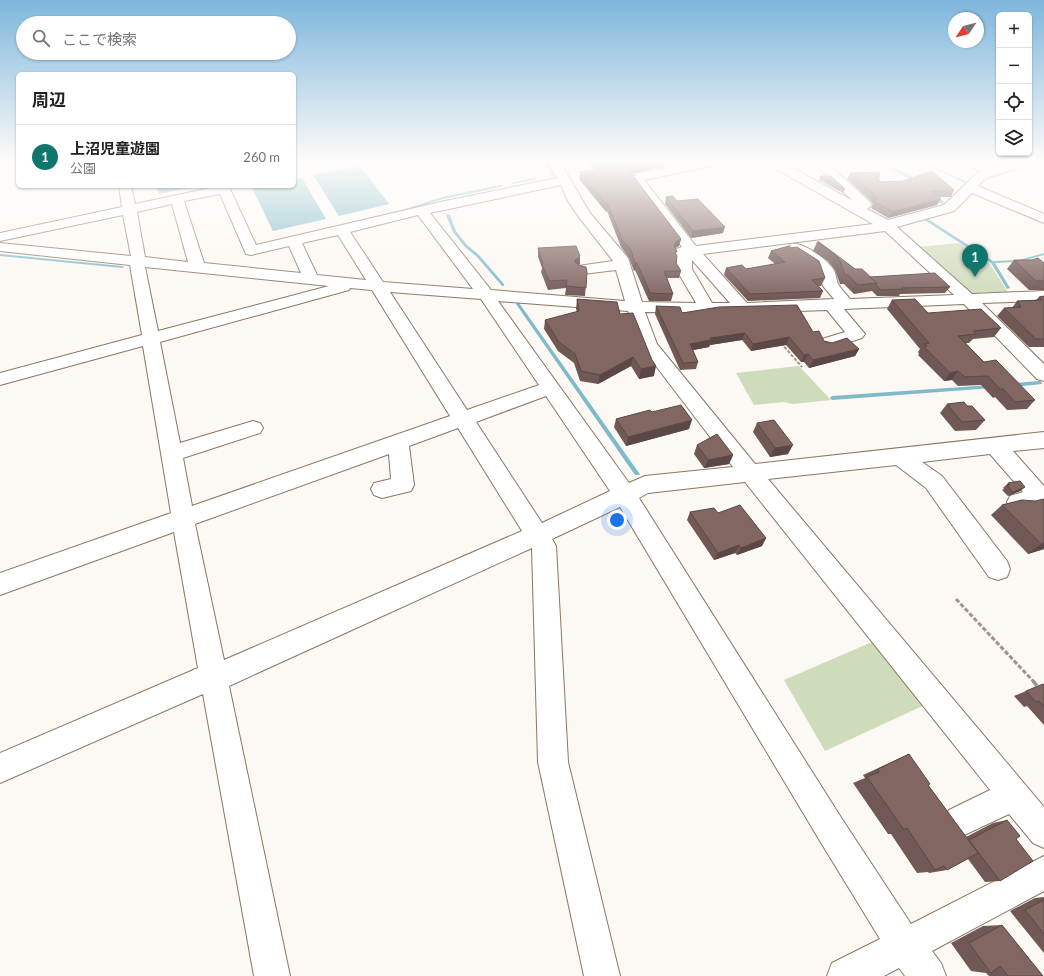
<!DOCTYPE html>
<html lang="ja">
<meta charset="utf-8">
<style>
:root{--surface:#fff;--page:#f2f2f2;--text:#202124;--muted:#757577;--line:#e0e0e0;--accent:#0f766e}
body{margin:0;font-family:Lato,"Noto Sans JP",sans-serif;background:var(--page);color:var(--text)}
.controls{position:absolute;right:12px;top:12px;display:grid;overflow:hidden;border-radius:6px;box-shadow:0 1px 3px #0004}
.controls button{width:36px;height:36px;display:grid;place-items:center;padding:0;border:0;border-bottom:1px solid var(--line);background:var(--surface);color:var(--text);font:20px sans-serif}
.compass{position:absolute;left:948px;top:12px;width:36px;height:36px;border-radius:50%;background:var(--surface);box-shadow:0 1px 3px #0004;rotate:235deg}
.you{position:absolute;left:617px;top:520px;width:14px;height:14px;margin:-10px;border:3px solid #fff;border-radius:50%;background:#1a73e8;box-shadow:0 0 0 6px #1a73e833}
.badge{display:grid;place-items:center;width:26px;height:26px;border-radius:50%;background:var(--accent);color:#fff;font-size:13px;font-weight:700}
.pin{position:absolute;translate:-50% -33px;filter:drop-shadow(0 1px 2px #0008)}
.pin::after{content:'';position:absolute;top:21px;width:14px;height:12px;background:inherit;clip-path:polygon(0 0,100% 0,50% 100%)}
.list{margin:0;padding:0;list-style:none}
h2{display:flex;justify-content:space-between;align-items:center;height:52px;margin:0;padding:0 16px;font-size:17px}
h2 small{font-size:13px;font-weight:400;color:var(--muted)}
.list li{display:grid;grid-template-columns:26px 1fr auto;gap:12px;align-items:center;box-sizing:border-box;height:64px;padding:0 16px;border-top:1px solid var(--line)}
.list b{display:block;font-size:15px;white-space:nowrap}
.list p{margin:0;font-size:13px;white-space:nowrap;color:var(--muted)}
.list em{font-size:13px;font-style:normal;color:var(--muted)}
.icon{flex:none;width:22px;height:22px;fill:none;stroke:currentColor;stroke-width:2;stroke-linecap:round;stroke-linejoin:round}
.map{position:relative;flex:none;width:1044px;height:976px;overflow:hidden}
.search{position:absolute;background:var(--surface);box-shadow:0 1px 3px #0004;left:16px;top:16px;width:280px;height:44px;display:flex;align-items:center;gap:10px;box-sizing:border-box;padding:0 14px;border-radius:22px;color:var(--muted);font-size:15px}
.panel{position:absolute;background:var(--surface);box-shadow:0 1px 3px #0004;left:16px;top:72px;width:280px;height:116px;border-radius:6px}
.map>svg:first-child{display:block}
</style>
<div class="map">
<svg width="1044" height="976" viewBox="0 0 1044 976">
<rect width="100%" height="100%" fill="#fcf8f3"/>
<g fill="#cfdcbc">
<path d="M959 243 989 263 1008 292 968 293 918 247Z"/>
<path d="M799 366 831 400 793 404 784 402 754 405 736 373Z"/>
<path d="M879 639 929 703 825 751 784 680Z"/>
</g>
<g fill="#7fbaca">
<path d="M360 166 389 204 339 216 313 175Z"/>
<path d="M302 178 326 219 273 231 252 188 263 186H294V180Z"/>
<path d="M156 186H197L159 194Z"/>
</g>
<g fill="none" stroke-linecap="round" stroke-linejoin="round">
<g fill="#7fbaca" fill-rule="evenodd">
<path d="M543 162H547L556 174 555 175 549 176V174H552Z"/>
<path d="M875 162H880L911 176 920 182 917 183 909 178Z"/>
<path d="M919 162H924L968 182 965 183Z"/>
<path d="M534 178 536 179 535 180 513 184 511 183Z"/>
<path d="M500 185H501V187L443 199 407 211 266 244 264 243 405 209 442 197Z"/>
<path d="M934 196H936L945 203V205H943L934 198Z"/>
<path d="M447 214 450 215 456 231 467 245 479 255 504 284V286H502L477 257 465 247 453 232 446 215Z"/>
<path d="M923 217H925L993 261 1019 260 1044 253V255L1019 262 995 263 1010 288 1007 289 991 263 923 219Z"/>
<path d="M0 254 122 266 124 267 122 268 0 256Z"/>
<path d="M517 303H519L639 473 640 474 639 475H635L516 304Z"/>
<path d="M1040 381 1042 383V384L1014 387 1012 385 1014 383Z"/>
<path d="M991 385 993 387V388L832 400 830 398 832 396Z"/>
</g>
<g stroke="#897763" stroke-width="2">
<path id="minor" d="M548 162H560L590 213 628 258 642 302 696 303 676 269 677 259 674 252 676 249 682 247 631 179 638 173 694 162H718L716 165 712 166 644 180 696 246 873 224 769 165 767 162H782L853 201 813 162H826L870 202 872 205 867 209 888 220 944 205 978 172 981 171 966 165 964 162H980L993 168 1012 162H1031L1029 165 986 178 978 186 1044 214V223L972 193 954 211 897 227 972 294 1044 291V301L982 303 1044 364V381L1037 379 964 304 844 309 865 334 862 338 828 349 822 347 819 343 822 339 845 332 827 310 743 313 645 312 657 344 755 464 1044 432V448L1013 451 1044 486V505C1033 508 1021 512 1010 508L1007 502 1010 496 1023 492 990 454 922 462 942 476 1007 561 1010 569 1007 577 998 580 989 577 926 488 896 465 768 479 1044 807V848L1033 843 1009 814 960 837 949 832 944 821 949 810 990 790 745 482 648 493 639 498 842 819 911 924 1044 856V891L932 951 941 963 946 976H905L899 968 884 976H827L832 963 880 939 820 841 620 507 552 539 556 546 568 762 620 976H584L538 762 532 548 229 686 290 976H254L203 694 0 783V753L198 668 174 532 0 595V573L171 513 143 346 0 385V373L142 335 130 265 0 251V243L131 256 123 215 0 241V233L122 207 119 186H131L135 204 220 186H228L230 189 256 245 445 201 557 178ZM561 185 568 201 578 216 613 261 578 266 575 269 578 272 583 274 616 270 625 301 491 290 430 213ZM220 194 246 254 251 255 289 246 301 273 204 263 184 201ZM172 204 188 262 145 257 137 212ZM418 215 473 289 383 282 350 232ZM885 231 954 295 850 299C846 294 841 289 838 284 836 279 836 273 833 269 827 259 802 241 791 244L789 247 817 268 823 286 834 299 747 303 703 254ZM338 235 366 280 317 275 302 243ZM692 260 730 303H712L692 269ZM145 267 329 286 158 331ZM350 288 372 290 450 416 192 506 183 458 260 433 263 428 260 423 253 421 180 443 160 342 349 290ZM390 292 481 299 539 385 467 410ZM498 301 628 311 643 349 733 467 645 476 629 483ZM546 396 610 491 542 523 476 422ZM458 428 522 531 224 660 195 524 389 454 391 479 374 483 371 489 374 495 382 498 411 491 414 485 409 446Z"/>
</g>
<path stroke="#9b958e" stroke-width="1.5" stroke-dasharray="2.5 1.5" stroke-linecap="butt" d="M534 162 540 172"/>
<path stroke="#9b958e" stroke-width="2" stroke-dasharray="3.5 1.5" stroke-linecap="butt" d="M781 343 802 367"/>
<path stroke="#9b958e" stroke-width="3" stroke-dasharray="4.5 2" stroke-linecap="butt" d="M956 599 1034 682"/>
<path stroke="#9b958e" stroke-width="3.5" stroke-dasharray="6 3" stroke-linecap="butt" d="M1033 681 1039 688"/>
<use href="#minor" fill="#fff" fill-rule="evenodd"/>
</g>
<g fill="#705854">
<path d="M585 162H665L664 166 631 174 681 239 679 246 675 248 676 263 681 271 679 278H667L673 294 671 301H649L635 270 634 271 629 258 621 247 607 211 606 212 579 179 580 172 595 170Z"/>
<path d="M850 173 880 176 879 179 881 182 954 190 951 197H939L937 205 888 218 871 208 873 204 871 201 847 179Z"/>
<path d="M820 176 845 189 843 193 819 180Z"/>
<path d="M666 197 677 201 723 233 691 238 665 204Z"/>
<path d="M817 242H819L855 269 870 277 950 287 945 293 900 294 899 296H877L872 291 854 294 844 284H840L835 270 828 261 813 251Z"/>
<path d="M538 248 580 264 578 265 587 272 585 296 565 295 566 288 548 290 541 272 542 268 538 257Z"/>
<path d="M771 251 825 278 821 286H819L823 291 820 298 748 301 724 275 726 268 746 269 775 264 768 258Z"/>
<path d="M1014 260 1044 263V290H1029L1007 269Z"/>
<path d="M1044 296V347H1029L997 316 1004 308H1012L1017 301 1036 300 1039 297Z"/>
<path d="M577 299 620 314 654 376 639 379 631 366 598 384 580 381 574 363 558 351 544 329 545 320 577 312 576 309Z"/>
<path d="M892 300 928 313 1001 328 994 337 973 339 969 343H966L984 362 1035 400 1027 409 1007 410 995 397 993 398 981 385 958 386 952 380 944 381 918 355 919 354 918 352 920 349 887 309Z"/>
<path d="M656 306 682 313 813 332 824 341 832 343 859 349 855 356 809 368 804 362H801L786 345 751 351 742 340 710 345 709 347 693 350 698 362 696 369 680 370 655 314Z"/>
<path d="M947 404 967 406 985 420 976 430 955 431 940 413Z"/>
<path d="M652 412 689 429 626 446 614 427 616 419Z"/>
<path d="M757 423 788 454 770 457 753 432Z"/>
<path d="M697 445 733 455 729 464 704 468 694 454Z"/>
<path d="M1008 483 1025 487 1020 491 1008 496 1002 490 1004 489 1003 488Z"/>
<path d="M1022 500 1044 549 1028 554 991 515 1002 505Z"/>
<path d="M690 512 718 513 766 538 762 546 737 555 735 553 714 560 687 520Z"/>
<path d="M1044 685V725L1027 706 1024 707 1014 696 1026 691Z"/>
<path d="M909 754 928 785 966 837 993 823 1007 820 1016 839 1000 881 985 882 968 859 947 870 929 873 928 872 917 873 891 834H888L853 783 865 778 863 775Z"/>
<path d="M1044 897V953L1010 911 1035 898Z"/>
<path d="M1002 925 1043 976H989L986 973 971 971 951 943 983 926Z"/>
</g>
<g fill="#5b4745">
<path d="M655 162H665L664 166 631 174 629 168Z"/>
<path d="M941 199 937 205 888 218 892 212Z"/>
<path d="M608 204 607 211 606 212 607 205Z"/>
<path d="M725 227 723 233 691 238 693 231Z"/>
<path d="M681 239 679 246 675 248 674 245 676 241Z"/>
<path d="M580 256V264L574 268 575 260Z"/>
<path d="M635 263H637L635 270 634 271Z"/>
<path d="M745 333 742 340 710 345 709 347 688 351 690 344 710 338Z"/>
<path d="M789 337 786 345 751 351 753 344Z"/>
<path d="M859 349 855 356 809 368 813 360Z"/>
<path d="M808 354 804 362H801L804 355Z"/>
<path d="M633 357 631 366 598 384 600 375Z"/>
<path d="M656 366 654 376 639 379 641 369Z"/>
<path d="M958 371 952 380 944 381 950 373Z"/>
<path d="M692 420 689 429 626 446 628 437Z"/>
<path d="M793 445 788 454 770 457 775 448Z"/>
<path d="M733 455 729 464 704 468 708 460Z"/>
<path d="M1025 487 1020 491 1008 496 1013 492Z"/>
<path d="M766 538 762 546 737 555 741 548Z"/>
<path d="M1044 543V549L1028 554 1041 544Z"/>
<path d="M739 545 735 553 714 560 718 553Z"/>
</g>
<g fill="#826662" stroke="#5b4745">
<path d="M594 162H655L629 168 631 171V173L681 239 676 241 674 245 677 252H675L677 256 676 263 681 271H664L673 294 650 293 637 263H635L631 250 622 240 608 204 607 205 580 172 603 169Z"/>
<path d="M932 171 954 190 932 191 941 199 892 212 874 201 877 199 874 194 850 173 879 172 880 176 876 177 881 182 903 181Z"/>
<path d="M820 176H831L845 189Z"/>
<path d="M673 196 677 201 698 199 725 227 693 231 666 197Z"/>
<path d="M817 242H819L855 269H862L877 283 858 285 848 275H845L840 261 832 252Z"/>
<path d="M576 246 580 256 575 260V262L578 265 586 267 587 272 586 288 566 286 567 280 549 281 542 264H543L538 248Z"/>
<path d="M789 246 791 248 797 247 819 261 825 278 812 280 823 291 750 294 726 268 742 265 746 269 785 262 771 251Z"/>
<path d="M1038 258 1044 263V281H1036L1014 260H1032Z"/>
<path d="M935 273 950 287 902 288 903 289 880 290 876 285 877 283 870 277Z"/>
<path d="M1044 296V339H1036L1004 308 1021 307 1017 301 1042 300 1039 297Z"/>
<path d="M577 299 617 302 620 314 633 313 652 360 656 366 641 369 633 357 600 375 581 371 575 354 559 342 545 320 579 311Z"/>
<path d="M915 299 928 313 981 309 1001 328 973 331 976 334 958 336 984 362 996 360 1035 400 1015 402 1003 389H1000L988 376 965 377 958 371 950 373 924 347 927 346 924 344 929 343 892 300Z"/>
<path d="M797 305 813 332 819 331 824 341 832 343 847 338 859 349 813 360 808 354 804 355 789 337 753 344 745 333 710 338 711 340 690 344 698 362 683 363 656 306 680 307 682 313 719 307Z"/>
<path d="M964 402 967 406H972L985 420 962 422 947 404Z"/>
<path d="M681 405 692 420 628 437 616 419 650 410 652 412Z"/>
<path d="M774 420 793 445 775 448 757 423Z"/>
<path d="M717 434 733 455 708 460 697 445Z"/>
<path d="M1020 481 1025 487 1013 492 1007 485H1010L1008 483Z"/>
<path d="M1044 499V543L1041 544 1002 505 1022 500 1035 501Z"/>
<path d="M740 505 766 538 741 548 739 545 718 553 690 512 714 508 718 513Z"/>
<path d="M1043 684 1044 685V706L1039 701 1036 702 1026 691Z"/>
<path d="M909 754 930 784 928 785 978 853 947 870 944 866 935 870 907 828 904 830 867 777 879 772 878 769Z"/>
<path d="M1007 820 1020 836 1016 839 1033 861 1000 881 969 840Z"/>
<path d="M1044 900V934L1025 910Z"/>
<path d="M1002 925 1043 976H1008L1000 966 991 973 969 943Z"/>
</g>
<linearGradient id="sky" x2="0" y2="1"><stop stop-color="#7eb6dc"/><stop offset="0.54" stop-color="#fefcfa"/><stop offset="1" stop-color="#fefcfa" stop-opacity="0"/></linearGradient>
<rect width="1044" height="299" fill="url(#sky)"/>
</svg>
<div class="controls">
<button>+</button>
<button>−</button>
<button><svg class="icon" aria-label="locate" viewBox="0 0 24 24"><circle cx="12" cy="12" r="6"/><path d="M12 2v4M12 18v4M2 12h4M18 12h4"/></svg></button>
<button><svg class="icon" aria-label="layers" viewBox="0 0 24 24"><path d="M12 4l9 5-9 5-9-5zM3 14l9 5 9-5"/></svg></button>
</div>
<svg class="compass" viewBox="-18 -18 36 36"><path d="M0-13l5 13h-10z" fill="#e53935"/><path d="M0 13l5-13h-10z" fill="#757577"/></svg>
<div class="you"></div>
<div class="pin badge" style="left:975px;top:277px">1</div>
<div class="search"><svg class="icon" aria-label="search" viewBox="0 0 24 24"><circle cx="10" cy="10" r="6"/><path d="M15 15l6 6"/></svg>ここで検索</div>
<section class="panel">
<h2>周辺<small></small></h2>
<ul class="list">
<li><span class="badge">1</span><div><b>上沼児童遊園</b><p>公園</p></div><em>260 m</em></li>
</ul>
</section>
</div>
